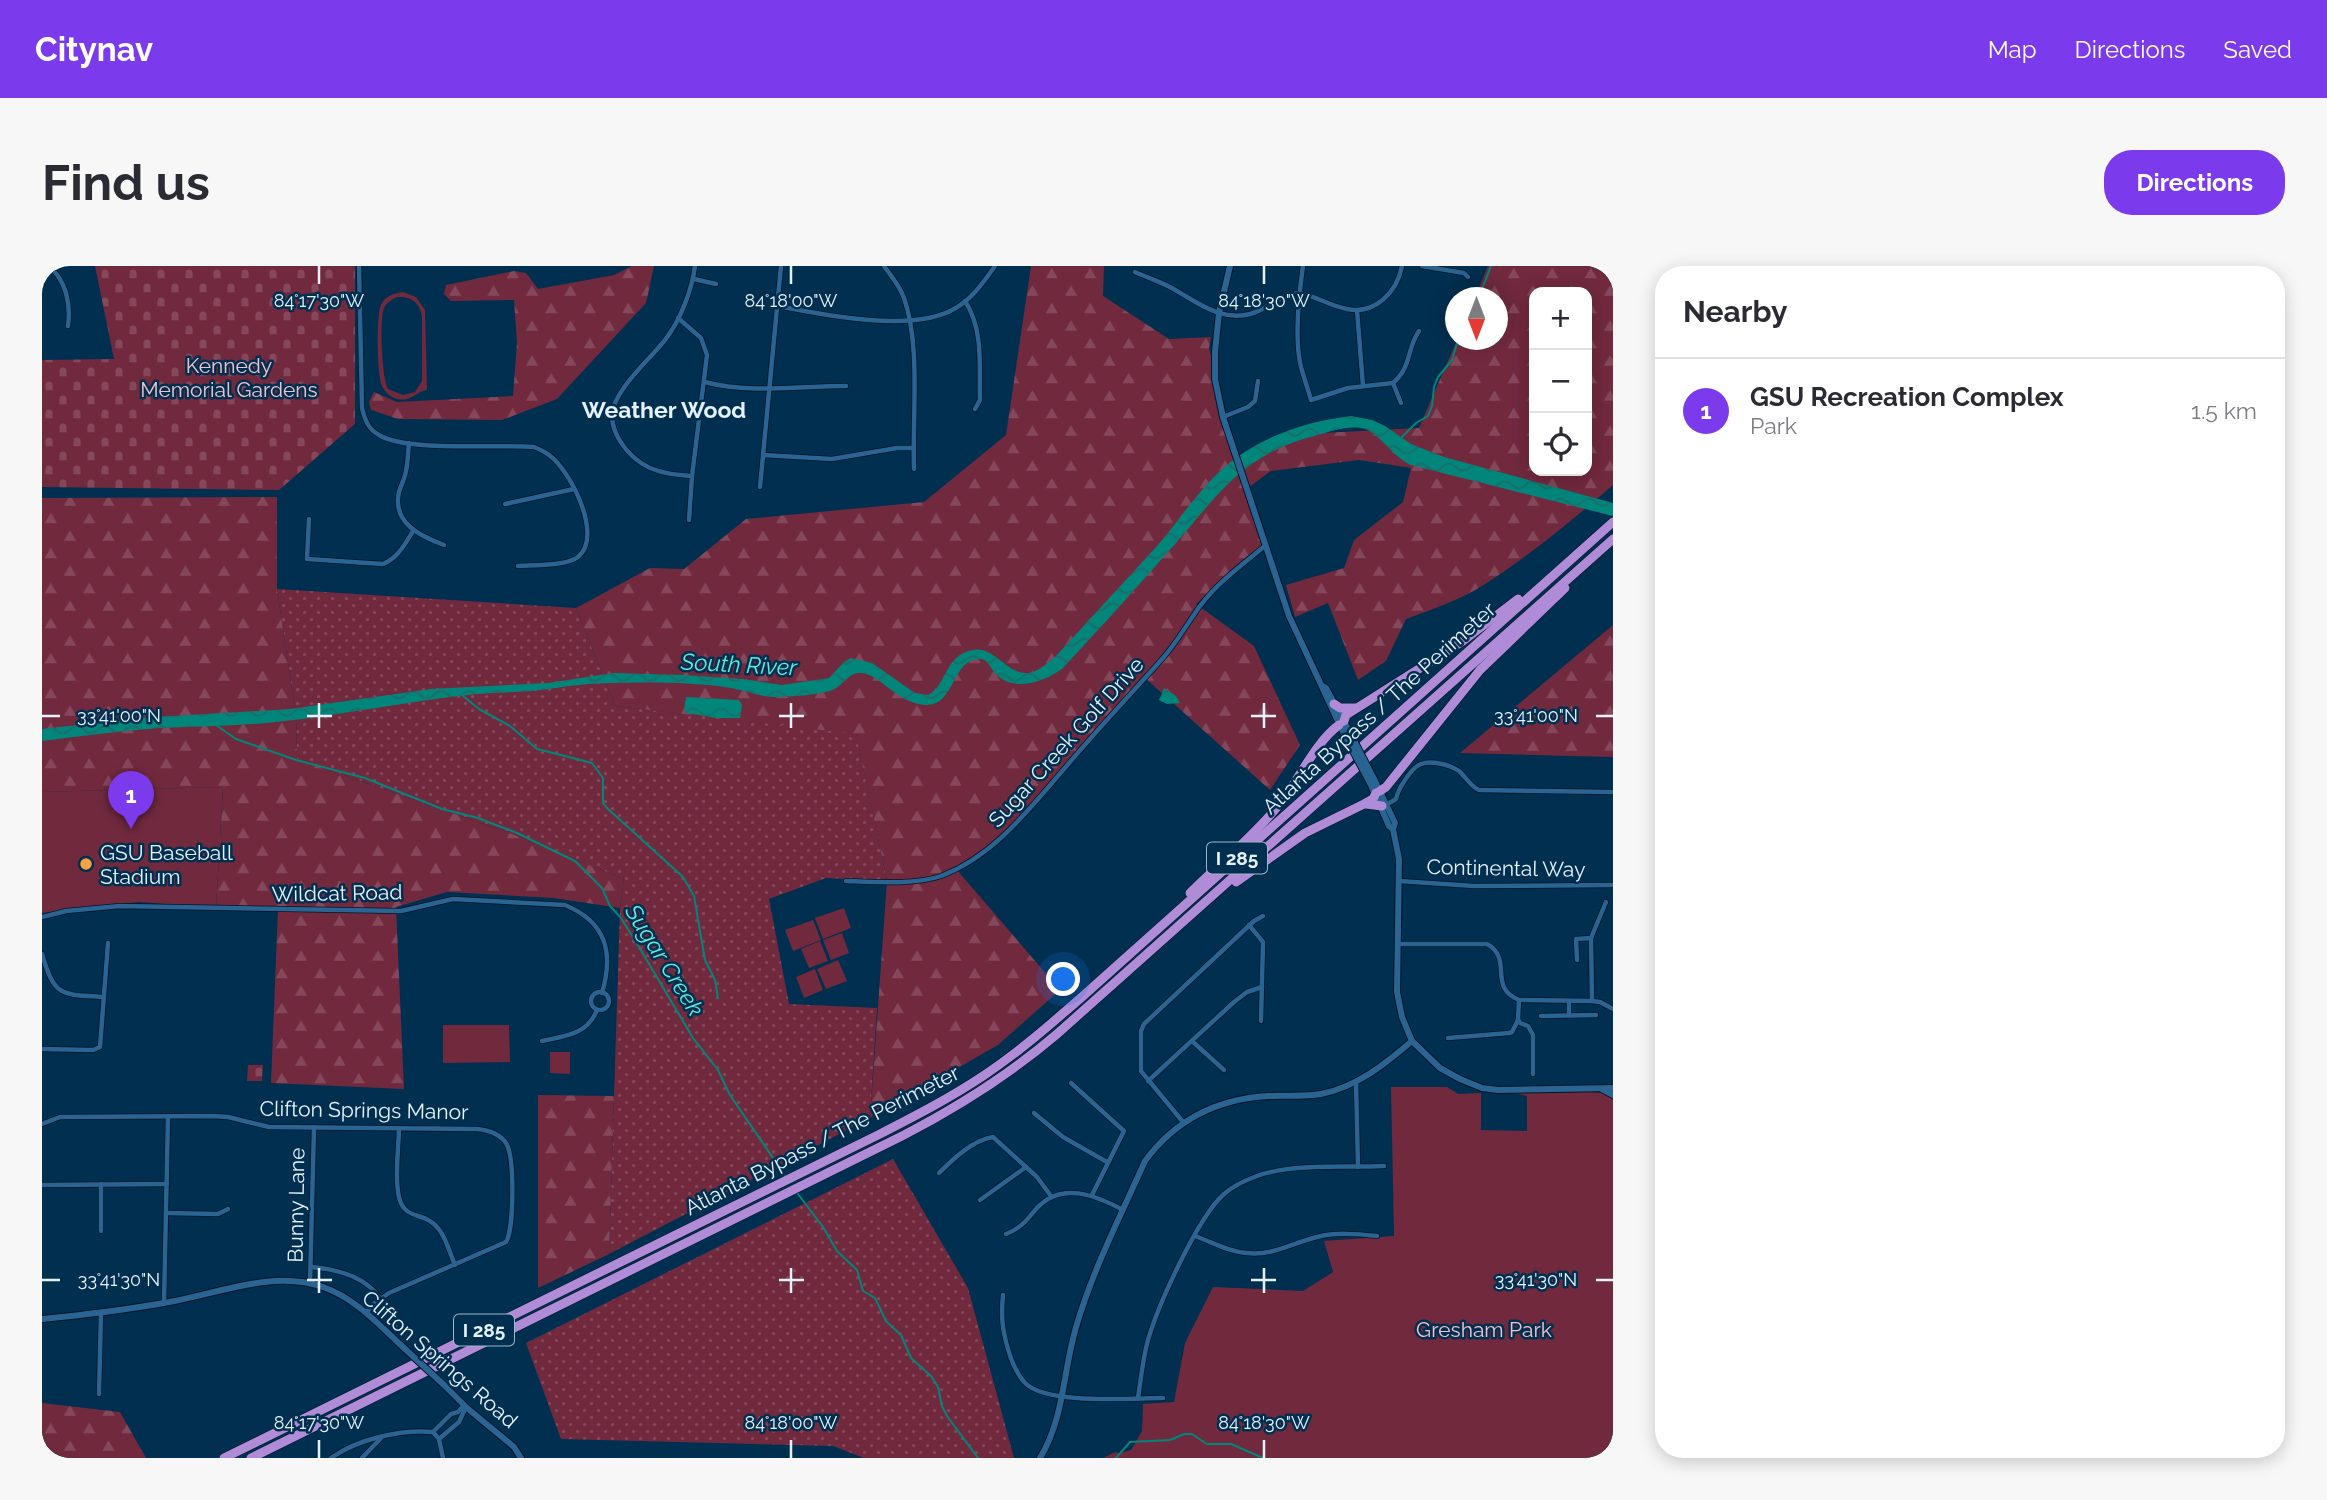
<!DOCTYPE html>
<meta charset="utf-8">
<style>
:root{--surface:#fff;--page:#f7f7f7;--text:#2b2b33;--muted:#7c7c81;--line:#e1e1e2;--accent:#7c3aed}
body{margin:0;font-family:Raleway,sans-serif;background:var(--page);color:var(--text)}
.controls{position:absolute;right:21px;top:21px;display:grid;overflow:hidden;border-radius:14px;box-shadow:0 4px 18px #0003}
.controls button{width:63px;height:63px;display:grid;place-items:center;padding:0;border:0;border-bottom:2px solid var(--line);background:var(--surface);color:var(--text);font:35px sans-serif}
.compass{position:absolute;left:1403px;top:21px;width:63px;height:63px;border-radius:50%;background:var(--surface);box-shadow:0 4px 18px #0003;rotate:180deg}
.you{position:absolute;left:1022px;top:714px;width:24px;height:24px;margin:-18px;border:5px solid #fff;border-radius:50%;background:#1a73e8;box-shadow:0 0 0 10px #1a73e833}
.badge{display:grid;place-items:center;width:46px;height:46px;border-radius:50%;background:var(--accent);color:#fff;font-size:23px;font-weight:700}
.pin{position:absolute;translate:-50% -58px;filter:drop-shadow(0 2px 4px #0008)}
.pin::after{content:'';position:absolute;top:37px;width:24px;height:21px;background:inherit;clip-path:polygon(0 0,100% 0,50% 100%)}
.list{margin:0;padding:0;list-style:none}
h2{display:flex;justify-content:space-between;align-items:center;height:91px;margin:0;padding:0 28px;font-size:30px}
h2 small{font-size:23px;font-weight:400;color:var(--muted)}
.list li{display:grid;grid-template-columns:46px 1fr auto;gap:21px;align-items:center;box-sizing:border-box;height:105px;padding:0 28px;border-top:2px solid var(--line)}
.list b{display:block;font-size:26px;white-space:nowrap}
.list p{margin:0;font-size:23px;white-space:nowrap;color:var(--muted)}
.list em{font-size:23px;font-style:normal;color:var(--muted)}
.icon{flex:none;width:38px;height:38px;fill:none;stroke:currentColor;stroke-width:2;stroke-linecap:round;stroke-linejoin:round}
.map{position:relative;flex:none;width:1571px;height:1192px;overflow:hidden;border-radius:28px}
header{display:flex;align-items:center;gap:42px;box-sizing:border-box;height:98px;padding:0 35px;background:var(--accent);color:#fff}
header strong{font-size:33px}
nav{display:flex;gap:38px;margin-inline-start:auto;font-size:24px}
.intro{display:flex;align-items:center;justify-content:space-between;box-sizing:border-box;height:168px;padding:0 42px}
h1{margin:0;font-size:49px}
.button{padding:18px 32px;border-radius:28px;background:var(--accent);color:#fff;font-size:24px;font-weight:700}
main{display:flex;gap:42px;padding:0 42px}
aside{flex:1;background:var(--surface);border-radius:28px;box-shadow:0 4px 18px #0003}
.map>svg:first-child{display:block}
</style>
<header>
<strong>Citynav</strong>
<nav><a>Map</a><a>Directions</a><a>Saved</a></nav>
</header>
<div class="intro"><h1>Find us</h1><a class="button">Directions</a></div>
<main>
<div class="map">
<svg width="1571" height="1192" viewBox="0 0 1571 1192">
<defs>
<pattern id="grass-dots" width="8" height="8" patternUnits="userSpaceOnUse" patternTransform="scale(1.75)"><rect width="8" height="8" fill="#71293e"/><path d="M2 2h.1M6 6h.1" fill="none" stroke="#85485b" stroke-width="1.8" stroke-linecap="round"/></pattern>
<pattern id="forest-firs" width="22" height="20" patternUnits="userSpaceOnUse" patternTransform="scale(1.75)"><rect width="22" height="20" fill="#71293e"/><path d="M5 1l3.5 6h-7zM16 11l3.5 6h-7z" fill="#85485b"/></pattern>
<pattern id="cemetery-stones" width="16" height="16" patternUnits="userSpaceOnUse" patternTransform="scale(1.75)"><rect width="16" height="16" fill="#71293e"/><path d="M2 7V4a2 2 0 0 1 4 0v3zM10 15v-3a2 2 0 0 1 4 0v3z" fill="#85485b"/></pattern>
<pattern id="water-waves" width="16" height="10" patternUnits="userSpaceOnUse" patternTransform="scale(1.75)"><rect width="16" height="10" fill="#00867b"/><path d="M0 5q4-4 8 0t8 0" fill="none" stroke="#1c6d68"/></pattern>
</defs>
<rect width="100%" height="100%" fill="#002f50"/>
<g fill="url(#grass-dots)">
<path d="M235 323 534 342 573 440 814 467 845 615 784 612 727 633 747 738 835 742 828 852 567 988 578 642 582 613 465 566 255 493 254 450Z"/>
<path d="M851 893 926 1022 972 1192H822L791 1180 519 1173 484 1077Z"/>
</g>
<g fill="url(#forest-firs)" fill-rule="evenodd">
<path d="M590 0H612L604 37 515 133 460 154 356 153 329 144 327 136 332 126 355 136 471 130 475 77 472 34 409 35 402 28 404 19 472 5 484 7 496 23 572 9Z"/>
<path d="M989 0H1062L1061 30 1127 73 1169 71 1167 82 1194 193 1241 169 1377 162 1415 74H1456V32L1433 31 1446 0H1571V219C1531 254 1488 289 1443 318 1420 333 1391 343 1364 353L1344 395 1316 414 1286 337 1253 351 1244 319 1302 302 1312 274 1361 236 1369 202 1317 194 1229 205 1207 221 1225 275 1154 338 1212 380 1258 479 1228 524 1103 412C1044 479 988 554 915 604L1018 724 956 779 828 852 845 615 814 468 573 440 534 342 608 302 642 303 704 253 882 236 964 169ZM1492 26H1545V205H1492Z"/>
<path d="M235 231V323L254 450 255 493 465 566 582 613 578 642 512 632 405 626 354 641 362 823 229 817 236 642H174L181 521 0 526V232Z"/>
<path d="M1571 359V491L1418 487Z"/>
<path d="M496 829 572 830 567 988 496 1022Z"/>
<path d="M0 1137 78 1146 104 1192H0Z"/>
</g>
<g fill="url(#cemetery-stones)">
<path d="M53 0H313V158L237 224 0 221V94L72 93Z"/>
<path d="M206 799H221L220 815H205Z"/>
</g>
<g fill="#71293e" fill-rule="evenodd">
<path d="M361 26 374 31 383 44 385 124C375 125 369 136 356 133 349 132 343 126 340 120 335 110 334 49 339 39 343 30 352 27 361 26ZM355 31C369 30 378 36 380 51V115L373 126 361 129 346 123C340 113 337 53 342 42 345 36 349 34 355 31Z"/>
<path d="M181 521 174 642 97 636 0 647V526Z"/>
<path d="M802 642 809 662 781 673 773 652Z"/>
<path d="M771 654 779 674 751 685 743 664Z"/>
<path d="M800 667 807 687 789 694 781 674Z"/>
<path d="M778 675 786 695 767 702 759 683Z"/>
<path d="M796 694 805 715 784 723 775 703Z"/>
<path d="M773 703 781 724 762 732 754 711Z"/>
<path d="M401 759H467L468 796 401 797Z"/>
<path d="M508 786H528V808L508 807Z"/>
<path d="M1349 821H1405L1416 828 1439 827V864L1485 865V830L1468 826 1524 824 1571 828V1192H1061L1073 1186 1076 1187 1089 1184 1100 1165 1101 1138 1132 1136 1143 1077 1171 1021 1261 1025 1291 1006 1282 975 1352 970Z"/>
</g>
<g fill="url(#water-waves)">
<path d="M1309 150 1330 154 1343 160 1369 178 1402 191 1571 237V250L1369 199C1350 191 1337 165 1319 162 1302 160 1288 166 1272 170 1196 190 1174 233 1125 287 1091 326 1056 364 1021 402 1005 415 974 426 956 410 949 405 947 392 937 393 909 394 913 441 883 439 854 437 837 406 817 407 805 408 801 420 790 424 778 429 746 431 731 431 717 430 704 425 689 422 653 416 608 416 570 417 548 417 527 420 506 423 479 427 452 426 425 429 364 436 304 448 243 455 202 460 160 460 118 462 79 465 39 470 0 475V463L97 452 248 443 389 423 506 417 571 407 641 409 701 413 740 419 787 412 802 396 809 392 830 397 873 427 886 429C905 420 902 389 931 384 955 379 969 418 995 404 1002 401 1007 395 1013 391 1047 354 1081 317 1115 280 1134 258 1150 234 1170 213 1206 175 1258 156 1309 150Z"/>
<path d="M1122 422 1134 430 1138 437 1125 438 1117 434Z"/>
<path d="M644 431 697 434 700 439 698 452H674L645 447 642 444Z"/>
</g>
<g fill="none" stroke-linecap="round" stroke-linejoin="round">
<g stroke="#00867b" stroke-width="2">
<path d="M1434 32 1440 23 1449 0"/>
<path d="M1358 173 1374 157 1386 150 1390 140 1392 121 1396 111 1410 94 1416 74"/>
<path d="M420 429 437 443 468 460 495 483 550 497 561 512V537L565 542 641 611 652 630 663 694 673 714 676 732"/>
<path d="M174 459 194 473 254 494 323 512 400 543 436 552 475 567 533 595 560 622 568 640 579 652 594 676 651 772 676 804 688 829 744 911"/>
<path d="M756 928 781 961 795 985 815 1004 821 1025 833 1032 844 1055 859 1069 869 1092 889 1110 896 1121 900 1140 905 1150 936 1192"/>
<path d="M1074 1192 1088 1176 1128 1174 1142 1168H1150L1165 1178H1189L1221 1192"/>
</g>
<g stroke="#041625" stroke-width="6">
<g id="street">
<path d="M6 0C24 13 29 38 26 60"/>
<path d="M317 0 320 142C323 154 326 163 337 169 365 186 455 178 492 181 497 183 503 186 507 189 528 204 562 270 536 291 525 300 491 299 476 300"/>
<path d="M842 0C849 10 858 20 862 32 879 80 870 151 872 203"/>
<path d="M1261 0C1257 28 1252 73 1259 101 1262 112 1266 123 1269 134L1306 122 1351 117C1370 101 1364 84 1377 65"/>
<path d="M1380 0 1422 7 1426 11"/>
<path d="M1093 6C1104 11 1116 15 1128 21 1152 34 1177 56 1208 48 1226 43 1237 29 1257 27 1274 30 1288 40 1305 43 1333 49 1355 26 1360 0"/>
<path d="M652 13 674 18"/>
<path d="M923 35C942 64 937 100 938 134L933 143"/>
<path d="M736 40C782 49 871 67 912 43 930 33 941 17 953 0"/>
<path d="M1315 44 1321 120"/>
<path d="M636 52 659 72 665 89 650 210 647 254"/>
<path d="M663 116C707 128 758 120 804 120"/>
<path d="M1351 117 1359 137"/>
<path d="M1181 151 1206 141 1213 135 1216 115"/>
<path d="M367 177C366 186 366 196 364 205 363 212 359 219 357 226 350 257 378 270 402 279"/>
<path d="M721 189 790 193 855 182H871"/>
<path d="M650 210C636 209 622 208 608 202 586 192 562 162 573 137 584 113 607 94 623 74 638 55 650 24 653 0"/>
<path d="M718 221 739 0"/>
<path d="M463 238 532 223"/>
<path d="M267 253 265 293 341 298C356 292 363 278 371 265"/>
<path d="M1344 539 1354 533C1356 523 1369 502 1379 498 1390 494 1408 499 1417 505 1424 511 1428 520 1437 524L1571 526"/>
<path d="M804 615C831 616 874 619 899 610 952 590 986 544 1022 503 1054 465 1088 429 1121 392 1135 376 1145 358 1158 340 1176 316 1201 298 1224 279"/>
<path d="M1357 615 1432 620 1571 619"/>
<path d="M0 651 24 645 78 640 359 645 411 633 523 639C564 656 572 686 560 727"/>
<path d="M1207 659 1221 676 1219 755"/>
<path d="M1549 672 1564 636"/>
<path d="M1357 678H1445C1472 693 1445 721 1477 734L1550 735 1558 736 1571 743"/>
<path d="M0 688C13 732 19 728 62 731"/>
<path d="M1535 694 1534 673 1549 672 1550 735"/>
<circle cx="558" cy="735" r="9"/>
<path d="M1477 734 1476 753 1478 757 1486 760 1491 769V808"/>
<path d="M1527 735V749"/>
<path d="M1499 750 1554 749"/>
<path d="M1406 772 1467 767 1470 766 1476 754"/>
<path d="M500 775C523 770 545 769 555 744"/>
<path d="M1150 775 1182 804"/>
<path d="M0 783 51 784 58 781 66 677"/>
<path d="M1106 815 1192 736 1205 726 1220 721"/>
<path d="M1314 816 1316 901"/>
<path d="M1029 817 1082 865 1050 929"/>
<path d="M992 847 1021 871 1065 896"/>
<path d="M1141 856 1099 805V765L1102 758 1212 655 1221 650"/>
<path d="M0 858 18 851 171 850 186 851 227 861 435 863C446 864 457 867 464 877 473 891 472 963 464 976L347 1027 331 1038 324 1047"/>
<path d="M357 862C357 880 350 929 362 942 368 950 378 949 386 954 402 962 406 983 413 999"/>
<path d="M897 907C911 893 931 874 951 871L995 911 1009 930"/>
<path d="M0 919 125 918"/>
<path d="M938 934 984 901"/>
<path d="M124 947 176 948 186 943"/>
<path d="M59 965V918"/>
<path d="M964 968C979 962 984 955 994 943 1019 915 1053 929 1081 944"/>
<path d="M1153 970C1170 976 1187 986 1205 987 1231 990 1250 977 1275 971 1294 966 1315 968 1335 970"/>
<path d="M269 1001C316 1005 340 1021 355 1065"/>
<path d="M268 1017 272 861"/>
<path d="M961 1029C959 1051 960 1062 966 1083 969 1094 975 1108 983 1117 1005 1139 1089 1132 1121 1132"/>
<path d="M122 1037 126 850"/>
<path d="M57 1128 59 1046"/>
<path d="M1096 1132C1099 1112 1101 1092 1106 1074 1116 1039 1156 951 1182 928 1191 920 1204 914 1215 910 1251 897 1304 902 1342 900"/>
<path d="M391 1166 397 1173 401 1192"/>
<path d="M397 1173 417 1156 423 1143"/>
<path d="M289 1192C316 1173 359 1163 391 1166L409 1148 416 1146 422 1139"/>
<path d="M320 1192 339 1172"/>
</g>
</g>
<g stroke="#041625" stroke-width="8">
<g id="secondary">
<path d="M1188 0 1177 47 1173 86V113L1181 151 1247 350 1302 468"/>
<path d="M1280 420 1284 422 1307 465"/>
<path d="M1332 513 1353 557 1351 563 1357 593 1355 726 1360 751 1370 775 1398 802 1418 813 1440 822 1456 824 1571 822"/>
<path d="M1328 517 1347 560 1351 563"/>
<path d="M1560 823 1571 829"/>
<path d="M0 1053C41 1049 82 1044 122 1037 173 1029 230 1003 281 1021 313 1032 337 1059 362 1082"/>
<path d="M401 1118 425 1142 472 1181 479 1192"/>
<path d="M998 1192C1023 1151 1021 1102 1035 1058 1052 1001 1079 949 1103 895 1134 853 1175 833 1226 830 1243 829 1262 831 1279 828 1315 821 1343 798 1370 775"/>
</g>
</g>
<g stroke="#041625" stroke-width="10">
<g id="highway">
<path d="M1292 438 1298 442H1313"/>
<path d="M1302 455 1304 449 1421 375 1476 333"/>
<path d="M1338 525 1344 521 1438 404 1523 322"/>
<path d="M1324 538 1340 540"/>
<path d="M1194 616 1263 567 1322 538 1331 533 1334 527"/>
<path d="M1148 627C1177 598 1210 572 1236 540 1255 517 1274 475 1297 459"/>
<path d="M182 1192 838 868C873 850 908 832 941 810 977 786 1009 758 1041 730L1571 256"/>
<path d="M209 1192 860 870C916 841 967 809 1015 768L1571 273"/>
</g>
</g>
<use href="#street" stroke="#296493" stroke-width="4.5"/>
<use href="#secondary" stroke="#296493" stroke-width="6"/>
<use href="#highway" stroke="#b08bd8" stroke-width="9"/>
<g stroke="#041625" stroke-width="8" stroke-linecap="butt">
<g id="secondary-bridge">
<path d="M1307 465 1332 513"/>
<path d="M1302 468 1328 517"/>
<path d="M362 1082 401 1118"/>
</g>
</g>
<use href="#secondary-bridge" stroke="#296493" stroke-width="6"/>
</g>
<path fill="none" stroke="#e5f1fc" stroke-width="2.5" d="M277 0V18M749 0V18M1222 0V18M277 437V462M749 437V462M1222 437V462M0 450H18M265 450H290M737 450H762M1209 450H1234M1554 450H1571M277 1002V1027M749 1002V1027M1222 1002V1027M0 1014H18M265 1014H290M737 1014H762M1209 1014H1234M1554 1014H1571M277 1174V1192M749 1174V1192M1222 1174V1192"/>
<circle fill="#f6a246" stroke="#002f50" stroke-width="2.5" cx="44" cy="598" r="7"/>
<g text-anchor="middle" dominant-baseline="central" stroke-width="5" stroke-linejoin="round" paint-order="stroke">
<g fill="#002f50" stroke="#a0b7c8" stroke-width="2">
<rect x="1165" y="576.5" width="60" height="31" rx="5"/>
<rect x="412" y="1048.5" width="60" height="31" rx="5"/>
</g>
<g font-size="19" font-weight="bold" fill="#e5f1fc">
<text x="1195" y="592">I 285</text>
<text x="442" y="1064">I 285</text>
</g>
<g font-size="21" fill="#f5c1cb" stroke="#002f50">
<text x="187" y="99">Kennedy<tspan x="187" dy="24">Memorial Gardens</tspan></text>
<text x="1442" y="1063">Gresham Park</text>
</g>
<g font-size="21" fill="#e5f1fc" stroke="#002f50">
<text transform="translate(1337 442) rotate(-42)">Atlanta Bypass / The Perimeter</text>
<text transform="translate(1024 476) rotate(-48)">Sugar Creek Golf Drive</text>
<text transform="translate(1464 602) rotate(1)">Continental Way</text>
<text transform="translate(295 627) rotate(-1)">Wildcat Road</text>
<text transform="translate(322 844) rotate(1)">Clifton Springs Manor</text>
<text transform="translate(780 874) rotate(-27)">Atlanta Bypass / The Perimeter</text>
<text transform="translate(254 939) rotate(-89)">Bunny Lane</text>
<text transform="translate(398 1093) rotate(41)">Clifton Springs Road</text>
</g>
<g font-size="21" fill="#e5f1fc" stroke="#002f50" text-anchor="start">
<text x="58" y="586">GSU Baseball<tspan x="58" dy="24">Stadium</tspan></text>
</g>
<g font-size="23" font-weight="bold" fill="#e5f1fc" stroke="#002f50">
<text x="622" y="143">Weather Wood</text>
</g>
<g font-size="23" font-style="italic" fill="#62ecdd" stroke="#002f50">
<text transform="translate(697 398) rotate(3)">South River</text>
<text transform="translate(623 694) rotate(58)">Sugar Creek</text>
</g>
</g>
<g font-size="18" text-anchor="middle" fill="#e5f1fc" stroke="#002f50" stroke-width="5" stroke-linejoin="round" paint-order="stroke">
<text x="277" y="41">84°17'30"W</text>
<text x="749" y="41">84°18'00"W</text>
<text x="1222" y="41">84°18'30"W</text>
<text x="1494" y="456">33°41'00"N</text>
<text x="77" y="456">33°41'00"N</text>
<text x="1494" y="1020">33°41'30"N</text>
<text x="77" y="1020">33°41'30"N</text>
<text x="277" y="1163">84°17'30"W</text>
<text x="749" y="1163">84°18'00"W</text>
<text x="1222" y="1163">84°18'30"W</text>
</g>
</svg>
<div class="controls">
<button>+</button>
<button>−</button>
<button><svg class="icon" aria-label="locate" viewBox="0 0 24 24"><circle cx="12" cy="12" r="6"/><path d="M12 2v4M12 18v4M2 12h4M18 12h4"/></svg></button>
</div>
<svg class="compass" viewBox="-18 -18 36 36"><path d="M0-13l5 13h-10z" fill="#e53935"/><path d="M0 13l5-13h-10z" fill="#7c7c81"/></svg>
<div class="you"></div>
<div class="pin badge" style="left:89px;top:563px">1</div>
</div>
<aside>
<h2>Nearby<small></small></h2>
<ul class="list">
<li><span class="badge">1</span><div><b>GSU Recreation Complex</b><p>Park</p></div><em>1.5 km</em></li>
</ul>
</aside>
</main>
